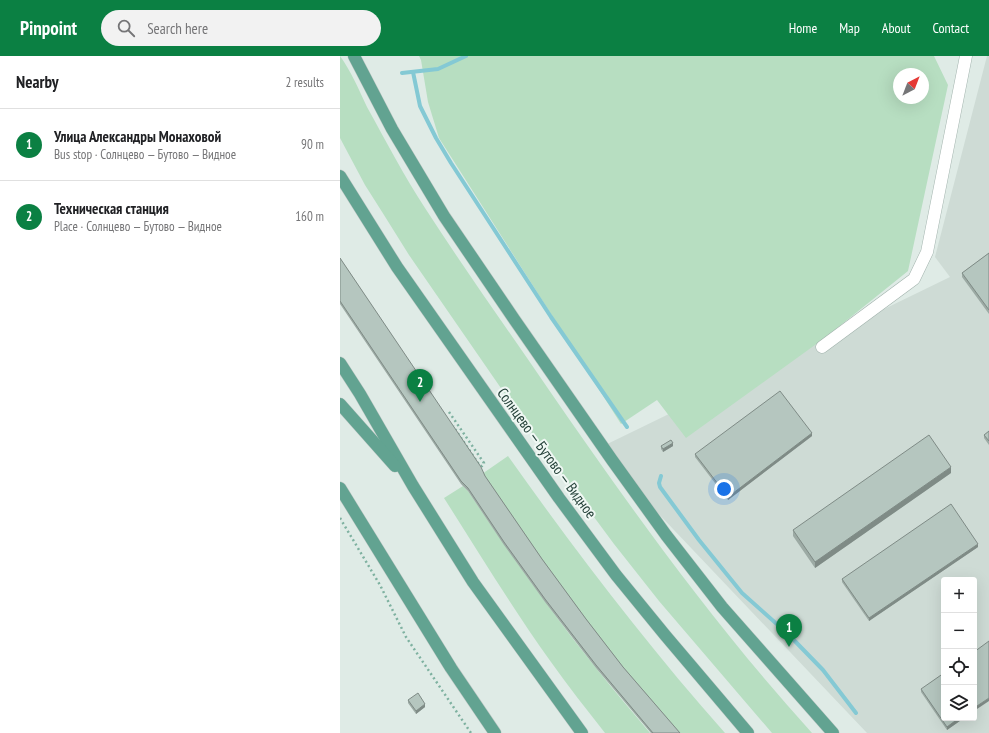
<!DOCTYPE html>
<meta charset="utf-8">
<style>
:root{--surface:#fff;--page:#f2f2f2;--text:#202124;--muted:#757577;--line:#e0e0e0;--accent:#0b8043}
body{margin:0;font-family:"PT Sans Narrow",sans-serif;background:var(--page);color:var(--text)}
.controls{position:absolute;right:12px;bottom:12px;display:grid;overflow:hidden;border-radius:4px;box-shadow:0 4px 16px #0002}
.controls button{width:36px;height:36px;display:grid;place-items:center;padding:0;border:0;border-bottom:1px solid var(--line);background:var(--surface);color:var(--text);font:20px sans-serif}
.compass{position:absolute;left:553px;top:12px;width:36px;height:36px;border-radius:50%;background:var(--surface);box-shadow:0 4px 16px #0002;rotate:42deg}
.you{position:absolute;left:384px;top:433px;width:14px;height:14px;margin:-10px;border:3px solid #fff;border-radius:50%;background:#1a73e8;box-shadow:0 0 0 6px #1a73e833}
.badge{display:grid;place-items:center;width:26px;height:26px;border-radius:50%;background:var(--accent);color:#fff;font-size:13px;font-weight:700}
.pin{position:absolute;translate:-50% -33px;filter:drop-shadow(0 1px 2px #0008)}
.pin::after{content:'';position:absolute;top:21px;width:14px;height:12px;background:inherit;clip-path:polygon(0 0,100% 0,50% 100%)}
.list{margin:0;padding:0;list-style:none}
h2{display:flex;justify-content:space-between;align-items:center;height:52px;margin:0;padding:0 16px;font-size:17px}
h2 small{font-size:13px;font-weight:400;color:var(--muted)}
.list li{display:grid;grid-template-columns:26px 1fr auto;gap:12px;align-items:center;box-sizing:border-box;height:72px;padding:0 16px;border-top:1px solid var(--line)}
.list b{display:block;font-size:15px;white-space:nowrap}
.list p{margin:0;font-size:13px;white-space:nowrap;color:var(--muted)}
.list em{font-size:13px;font-style:normal;color:var(--muted)}
.icon{flex:none;width:22px;height:22px;fill:none;stroke:currentColor;stroke-width:2;stroke-linecap:round;stroke-linejoin:round}
.map{position:relative;flex:none;width:649px;height:677px;overflow:hidden}
header{display:flex;align-items:center;gap:24px;box-sizing:border-box;height:56px;padding:0 20px;background:var(--accent);color:#fff}
header strong{font-size:19px}
nav{display:flex;gap:22px;margin-inline-start:auto;font-size:14px}
.search{width:280px;height:36px;background:var(--page);display:flex;align-items:center;gap:10px;box-sizing:border-box;padding:0 14px;border-radius:22px;color:var(--muted);font-size:15px}
main{display:flex}
aside{flex:1;background:var(--surface)}
.map>svg:first-child{display:block}
</style>
<header>
<strong>Pinpoint</strong>
<div class="search"><svg class="icon" aria-label="search" viewBox="0 0 24 24"><circle cx="10" cy="10" r="6"/><path d="M15 15l6 6"/></svg>Search here</div>
<nav><a>Home</a><a>Map</a><a>About</a><a>Contact</a></nav>
</header>
<main>
<aside>
<h2>Nearby<small>2 results</small></h2>
<ul class="list">
<li><span class="badge">1</span><div><b>Улица Александры Монаховой</b><p>Bus stop · Солнцево — Бутово — Видное</p></div><em>90 m</em></li>
<li><span class="badge">2</span><div><b>Техническая станция</b><p>Place · Солнцево — Бутово — Видное</p></div><em>160 m</em></li>
</ul>
</aside>
<div class="map">
<svg width="649" height="677" viewBox="0 0 649 677">
<rect width="100%" height="100%" fill="#dfebe6"/>
<path fill="#cedbd5" fill-rule="evenodd" d="M647 0H649V677H527L257 393 610 221 595 201ZM604 524H634V662H604Z"/>
<g fill="#b7dec1" fill-rule="evenodd">
<path d="M0 0C11 15 19 34 27 51 46 85 64 120 85 152 125 214 168 274 209 334 291 453 375 570 472 677H432L319 545 274 488 194 380 69 199 44 159 25 129 0 82Z"/>
<path d="M79 0H594L608 29 568 215 486 281 346 382 317 344 281 368 99 82 88 46 81 4ZM559 18H583V42H559Z"/>
<path d="M168 400C236 496 307 589 385 677H336L246 567 142 418Z"/>
<path d="M123 430 128 435C168 495 210 555 256 612 273 634 292 655 310 677H265C247 654 228 630 211 606 173 553 139 497 104 442Z"/>
</g>
<g fill="none" stroke-linecap="round" stroke-linejoin="round">
<g stroke="#84c9d4" stroke-width="4">
<path d="M73 16 80 50 96 82 111 107 211 261 287 371"/>
<path d="M62 17 98 13 126 0"/>
<path d="M321 420 319 427 320 431 359 484 402 537 448 578 483 614 516 657"/>
</g>
<g stroke="#a2b3ad" stroke-width="13">
<path id="minor" d="M482 291 574 223 587 196 626 0"/>
</g>
<g stroke="#c0c8c6" stroke-width="13">
<g id="major">
<path d="M14 0 52 73 104 160 174 263 272 404 326 479 382 551 493 677"/>
<path d="M0 120 57 211 219 442 276 519 325 579 408 677"/>
<path d="M0 307 20 338 73 430 133 526 242 677"/>
<path d="M0 348 55 410"/>
<path d="M0 432 111 612 155 677"/>
</g>
</g>
<g stroke="#7eb1a0" stroke-width="2.5" stroke-dasharray="2 3" stroke-linecap="butt">
<path d="M109 356 144 407 142 410H140L113 370"/>
<path d="M0 462 40 529 66 581 131 677"/>
</g>
<use href="#minor" stroke="#fff" stroke-width="12"/>
<use href="#major" stroke="#62a391" stroke-width="12"/>
</g>
<g fill="#9caaa4">
<path d="M649 197V258L622 221V217Z"/>
<path d="M0 202 145 420 202 503 246 563 283 611 340 677H311L256 612 205 546 164 489 128 435 121 428 0 248Z"/>
<path d="M649 375V389L644 382V379Z"/>
<path d="M472 380 388 444 355 401V398Z"/>
<path d="M321 390H333L323 396 321 393Z"/>
<path d="M611 417 475 512 453 480V474Z"/>
<path d="M638 491 529 565 502 526V523Z"/>
<path d="M581 633 604 662H624L607 674 581 636Z"/>
<path d="M68 644 85 651 76 658 68 647Z"/>
</g>
<g fill="#7f8b86">
<path d="M472 377V380L388 444V441Z"/>
<path d="M333 387V390L323 396V393Z"/>
<path d="M611 411V417L475 512V506Z"/>
<path d="M638 488V491L529 565V562Z"/>
<path d="M649 642V645L634 655V652Z"/>
<path d="M85 648V651L76 658V655Z"/>
<path d="M619 662H624L607 674V671Z"/>
</g>
<g fill="#b5c6bf" stroke="#7f8b86">
<path d="M649 197V254L622 217Z"/>
<path d="M0 202 141 411 145 420 202 503 246 563 283 611 340 677H313L256 609 205 543 164 486 128 432 121 425 0 245Z"/>
<path d="M440 335 472 377 388 441 355 398Z"/>
<path d="M649 375V385L644 379Z"/>
<path d="M589 379 611 411 475 506 453 474Z"/>
<path d="M331 384 333 387 323 393 321 390Z"/>
<path d="M611 448 638 488 529 562 502 523Z"/>
<path d="M649 585V642L634 652V596Z"/>
<path d="M604 617V662H619L607 671 581 633Z"/>
<path d="M78 637 85 648 76 655 68 644Z"/>
</g>
<g text-anchor="middle" dominant-baseline="central" stroke-width="4" stroke-linejoin="round" paint-order="stroke">
<g font-size="15" fill="#1f3c34" stroke="#f0f8f4">
<text transform="translate(207 397) rotate(54)">Солнцево — Бутово — Видное</text>
</g>
</g>
</svg>
<div class="controls">
<button>+</button>
<button>−</button>
<button><svg class="icon" aria-label="locate" viewBox="0 0 24 24"><circle cx="12" cy="12" r="6"/><path d="M12 2v4M12 18v4M2 12h4M18 12h4"/></svg></button>
<button><svg class="icon" aria-label="layers" viewBox="0 0 24 24"><path d="M12 4l9 5-9 5-9-5zM3 14l9 5 9-5"/></svg></button>
</div>
<svg class="compass" viewBox="-18 -18 36 36"><path d="M0-13l5 13h-10z" fill="#e53935"/><path d="M0 13l5-13h-10z" fill="#757577"/></svg>
<div class="you"></div>
<div class="pin badge" style="left:449px;top:591px">1</div>
<div class="pin badge" style="left:80px;top:346px">2</div>
</div>
</main>
